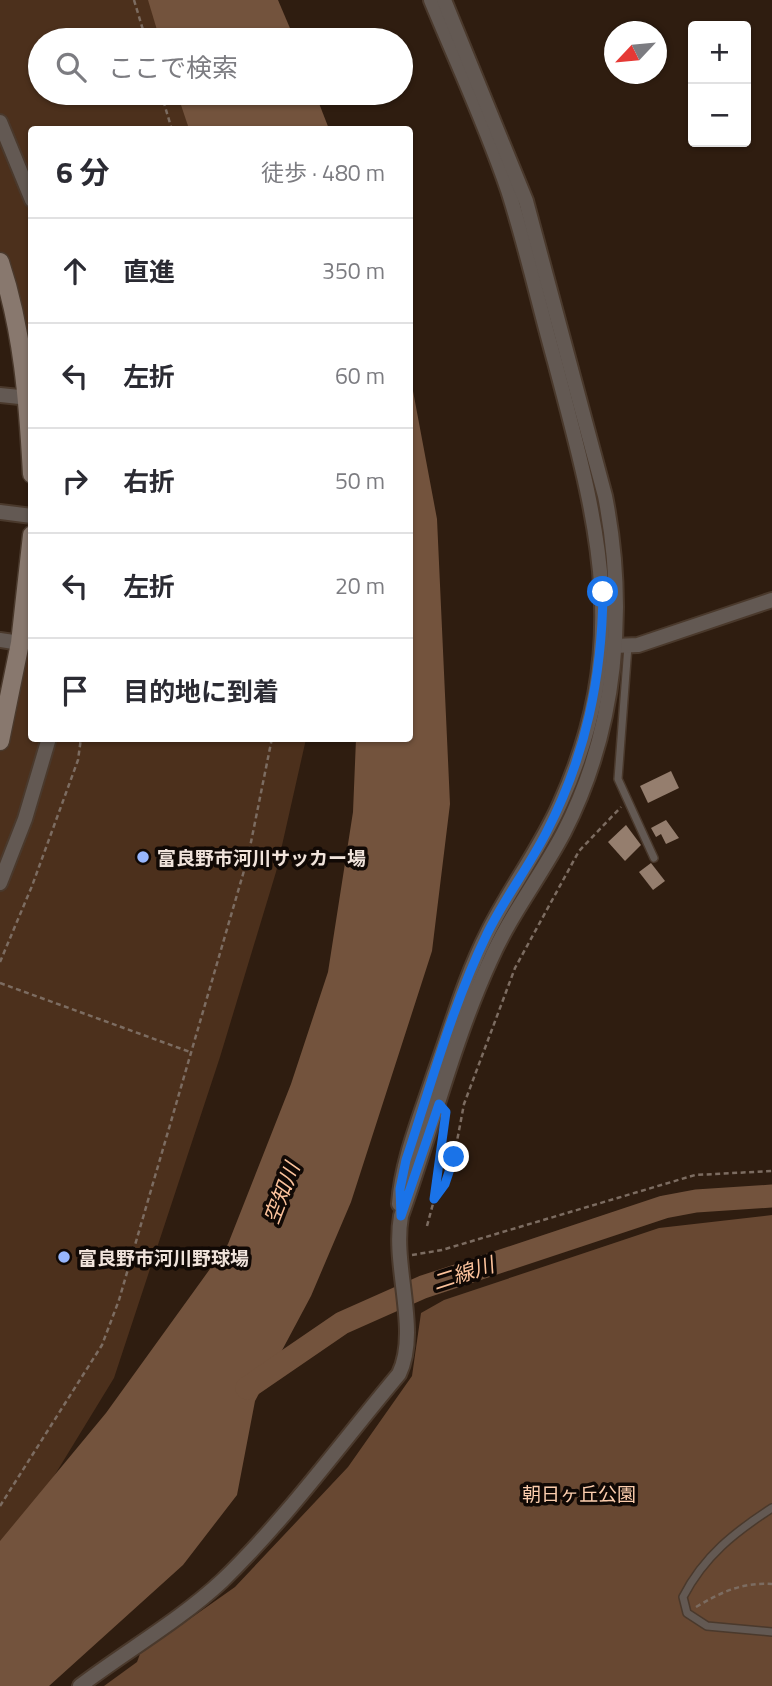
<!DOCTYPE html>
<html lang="ja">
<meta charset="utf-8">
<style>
:root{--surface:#fff;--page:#f7f7f7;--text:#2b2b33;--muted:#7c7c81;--line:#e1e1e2}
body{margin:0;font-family:"Titillium Web","Noto Sans JP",sans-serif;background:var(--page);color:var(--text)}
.controls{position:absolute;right:21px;top:21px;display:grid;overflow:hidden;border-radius:7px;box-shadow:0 2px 5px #0004}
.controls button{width:63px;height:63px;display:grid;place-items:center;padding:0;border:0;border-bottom:2px solid var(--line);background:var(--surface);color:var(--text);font:35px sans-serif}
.compass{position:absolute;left:604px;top:21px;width:63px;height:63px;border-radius:50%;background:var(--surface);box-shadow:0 2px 5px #0004;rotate:244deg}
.stop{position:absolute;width:21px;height:21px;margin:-16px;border:5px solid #1a73e8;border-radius:50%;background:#fff}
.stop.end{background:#1a73e8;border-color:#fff;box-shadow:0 2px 7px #0008}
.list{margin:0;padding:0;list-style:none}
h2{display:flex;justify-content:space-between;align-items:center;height:91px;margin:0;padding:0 28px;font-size:30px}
h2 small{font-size:23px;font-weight:400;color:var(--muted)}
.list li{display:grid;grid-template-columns:46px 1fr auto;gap:21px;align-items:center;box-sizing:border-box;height:105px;padding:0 28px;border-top:2px solid var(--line)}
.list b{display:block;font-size:26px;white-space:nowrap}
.list em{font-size:23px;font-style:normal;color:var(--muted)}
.icon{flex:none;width:38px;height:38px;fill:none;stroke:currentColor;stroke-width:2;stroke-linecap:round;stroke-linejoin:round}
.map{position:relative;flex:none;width:772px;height:1686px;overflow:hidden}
.search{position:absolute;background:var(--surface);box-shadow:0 2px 5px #0004;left:28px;top:28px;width:385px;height:77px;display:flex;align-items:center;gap:18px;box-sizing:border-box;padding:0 24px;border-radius:38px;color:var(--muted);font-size:26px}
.panel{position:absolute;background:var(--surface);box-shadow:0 2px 5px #0004;left:28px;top:126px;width:385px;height:616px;border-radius:7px}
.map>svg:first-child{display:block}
</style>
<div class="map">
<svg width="772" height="1686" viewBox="0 0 772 1686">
<rect width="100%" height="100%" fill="#2f1d10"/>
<g fill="#4c301c">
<path d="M0 0H153L164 40H40V93H179L189 129 32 130 31 474 0 262Z"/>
<path d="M31 535 32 738 306 739 276 872 220 1057 114 1378 15 1540 0 1557V741Z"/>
</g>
<path fill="#684832" d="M772 1215V1686H104L137 1662 140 1654 235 1587 348 1467 412 1376 421 1313 444 1300 659 1228Z"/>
<g fill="#73533d">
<path d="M148 0H278L295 40H160Z"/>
<path d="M177 93H315L329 129H189Z"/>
<path d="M410 375 437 519 450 804 432 951 351 1202 311 1296 255 1401 237 1495 183 1565 49 1686H0V1541L106 1413 228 1244 291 1084 328 972 353 812 356 739 410 738Z"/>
</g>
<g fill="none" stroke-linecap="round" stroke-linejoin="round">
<path stroke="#73533d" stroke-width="23" d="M247 1388 342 1323 423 1287 664 1207 696 1201 772 1196"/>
</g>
<g fill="#957e6e">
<path d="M671 771 679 788 648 803 640 786Z"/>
<path d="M666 820 679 838 666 844 661 834 656 837 651 828Z"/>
<path d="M626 825 641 845 625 861 608 842Z"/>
<path d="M651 863 665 881 653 890 639 872Z"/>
</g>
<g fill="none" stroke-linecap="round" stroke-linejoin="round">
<g stroke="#4a392c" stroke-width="10">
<g id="lane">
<path d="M628 646 618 779 654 858"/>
<path d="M772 1508C735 1532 704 1556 683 1597L687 1613 707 1626 772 1632"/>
</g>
</g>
<g stroke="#4a392c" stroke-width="18">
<g id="street">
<path d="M0 122 32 200"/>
<path d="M0 395 29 398"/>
<path d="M0 512 32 516"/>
<path d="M0 640 20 643"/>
<path d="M614 646 638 645 772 600"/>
<path d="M0 883 25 819 49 738"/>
<path d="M399 1204C402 1160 420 1118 434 1075 451 1028 465 977 488 932 510 888 540 849 560 804 633 641 598 525 555 362 539 305 526 246 508 190 486 125 457 63 431 0"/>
<path d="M80 1686C126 1651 179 1621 222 1581 287 1518 341 1443 399 1374 420 1330 392 1267 401 1216 431 1132 453 1042 490 961 510 915 541 876 564 832 617 729 627 608 605 496L526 201 444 0"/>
</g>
</g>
<g stroke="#4a392c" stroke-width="21">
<g id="secondary">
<path d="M0 262C23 331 28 401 32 474"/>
<path d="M0 741 20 643 32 535"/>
</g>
</g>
<g stroke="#7c6c61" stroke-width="2.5" stroke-dasharray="5 3.5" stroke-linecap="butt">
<path d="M134 0 146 40"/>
<path d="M161 93 172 130"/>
<path d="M0 962 32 886 78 760 81 738"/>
<path d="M0 983 190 1052"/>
<path d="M435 1196 445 1130"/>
<path d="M427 1226 434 1200 445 1184 454 1157 464 1104 515 968 579 851 621 807"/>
<path d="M412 1255 442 1250 695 1175 772 1171"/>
<path d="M0 1506 102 1345 119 1300 248 857 272 738"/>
<path d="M696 1607C721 1592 743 1582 772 1584"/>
</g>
<use href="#lane" stroke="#635953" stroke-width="7"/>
<use href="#street" stroke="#635953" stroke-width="14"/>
<use href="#secondary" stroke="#88786e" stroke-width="18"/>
</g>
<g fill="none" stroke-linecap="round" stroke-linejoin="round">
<path stroke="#1a73e8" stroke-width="9" d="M454 1157 445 1184 434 1199 446 1112 439 1104 401 1216 400 1189 406 1160C431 1085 452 1006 487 934 504 899 528 868 546 833 586 756 602 677 603 592"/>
</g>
<g fill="#97b6fd" stroke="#110905" stroke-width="2.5">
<circle cx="143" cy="857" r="7"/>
<circle cx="64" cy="1257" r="7"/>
</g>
<g text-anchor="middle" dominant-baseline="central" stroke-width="7" stroke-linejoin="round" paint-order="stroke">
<g font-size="19" font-weight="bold" fill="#f0e3db" stroke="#110905" text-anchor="start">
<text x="157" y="857">富良野市河川サッカー場</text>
<text x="78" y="1257">富良野市河川野球場</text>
</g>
<g font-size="19" fill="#fccdad" stroke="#110905">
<text x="579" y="1493">朝日ヶ丘公園</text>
</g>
<g font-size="21" font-style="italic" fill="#fdc39c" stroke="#110905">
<text transform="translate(281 1193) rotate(-69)">空知川</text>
<text transform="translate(463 1273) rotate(-18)">二線川</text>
</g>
</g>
</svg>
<div class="controls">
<button>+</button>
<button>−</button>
</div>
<svg class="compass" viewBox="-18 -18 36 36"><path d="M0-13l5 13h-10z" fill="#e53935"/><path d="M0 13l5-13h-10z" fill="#7c7c81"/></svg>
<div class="stop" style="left:603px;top:592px"></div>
<div class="stop end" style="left:454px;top:1157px"></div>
<div class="search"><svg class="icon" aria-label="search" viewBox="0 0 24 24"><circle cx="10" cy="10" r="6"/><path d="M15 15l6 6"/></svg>ここで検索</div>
<section class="panel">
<h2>6 分<small>徒歩 · 480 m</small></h2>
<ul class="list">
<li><svg class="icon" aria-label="ahead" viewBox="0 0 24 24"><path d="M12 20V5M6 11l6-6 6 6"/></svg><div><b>直進</b></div><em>350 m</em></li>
<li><svg class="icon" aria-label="left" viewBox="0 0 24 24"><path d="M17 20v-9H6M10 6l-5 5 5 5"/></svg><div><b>左折</b></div><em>60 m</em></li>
<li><svg class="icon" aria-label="right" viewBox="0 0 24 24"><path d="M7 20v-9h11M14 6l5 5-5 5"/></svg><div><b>右折</b></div><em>50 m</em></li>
<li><svg class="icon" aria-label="left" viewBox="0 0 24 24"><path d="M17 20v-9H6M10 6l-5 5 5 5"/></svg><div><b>左折</b></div><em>20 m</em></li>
<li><svg class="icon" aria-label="arrive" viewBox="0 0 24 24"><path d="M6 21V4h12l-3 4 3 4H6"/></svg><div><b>目的地に到着</b></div></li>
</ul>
</section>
</div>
